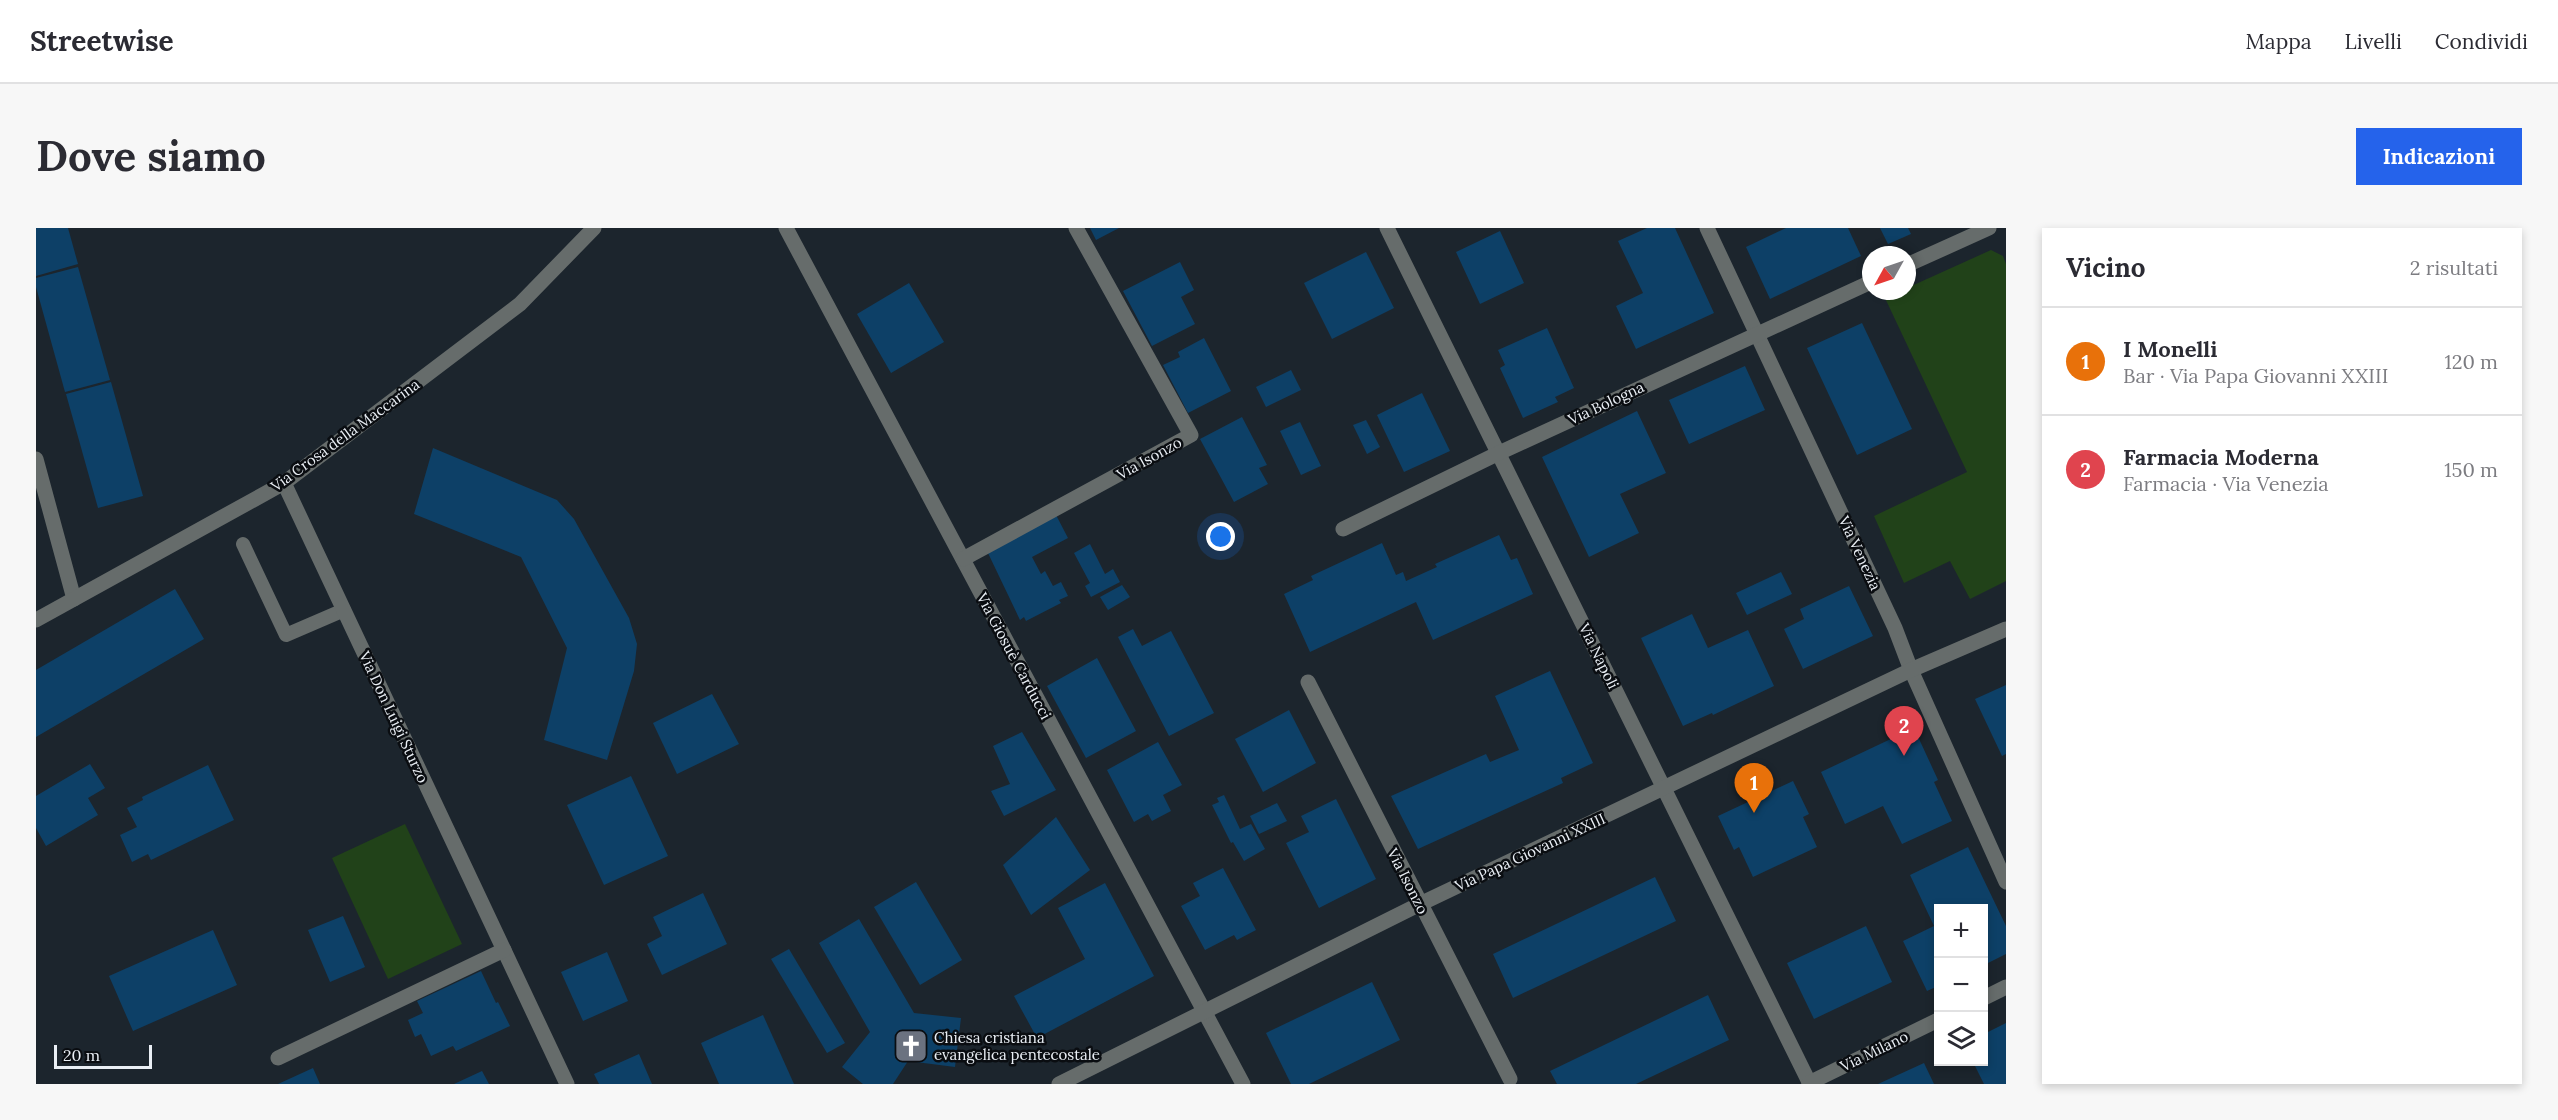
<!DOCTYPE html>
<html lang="it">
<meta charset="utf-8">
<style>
:root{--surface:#fff;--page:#f7f7f7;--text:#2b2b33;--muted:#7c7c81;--line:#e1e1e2;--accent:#2563eb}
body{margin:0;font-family:Lora,serif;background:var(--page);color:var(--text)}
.controls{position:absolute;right:18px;bottom:18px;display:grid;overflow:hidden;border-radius:0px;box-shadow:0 3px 9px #0003}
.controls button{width:54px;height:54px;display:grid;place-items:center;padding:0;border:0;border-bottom:2px solid var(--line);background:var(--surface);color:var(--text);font:30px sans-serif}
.compass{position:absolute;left:1826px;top:18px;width:54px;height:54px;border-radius:50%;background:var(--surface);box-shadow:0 3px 9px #0003;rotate:230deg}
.scale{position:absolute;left:18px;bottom:15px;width:98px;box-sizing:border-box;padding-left:6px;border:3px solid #eaeff5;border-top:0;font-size:16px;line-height:21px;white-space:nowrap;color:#eaeff5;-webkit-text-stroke:4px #0a0d11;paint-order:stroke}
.you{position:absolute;left:1185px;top:309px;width:21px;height:21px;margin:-15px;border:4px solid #fff;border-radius:50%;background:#1a73e8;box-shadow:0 0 0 9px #1a73e833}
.badge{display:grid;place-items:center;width:39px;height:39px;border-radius:50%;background:var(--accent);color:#fff;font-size:20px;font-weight:700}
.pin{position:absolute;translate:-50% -50px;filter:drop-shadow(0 2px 3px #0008)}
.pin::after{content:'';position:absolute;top:32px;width:21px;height:18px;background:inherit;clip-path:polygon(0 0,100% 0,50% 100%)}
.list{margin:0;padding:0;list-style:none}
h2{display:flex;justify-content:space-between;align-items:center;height:78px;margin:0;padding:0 24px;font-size:26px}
h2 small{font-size:20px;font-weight:400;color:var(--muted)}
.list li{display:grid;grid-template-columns:39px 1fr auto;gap:18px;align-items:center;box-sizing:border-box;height:108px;padding:0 24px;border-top:2px solid var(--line)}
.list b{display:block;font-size:22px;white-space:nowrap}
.list p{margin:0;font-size:20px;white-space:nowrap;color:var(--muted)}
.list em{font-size:20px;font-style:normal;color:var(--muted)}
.icon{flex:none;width:33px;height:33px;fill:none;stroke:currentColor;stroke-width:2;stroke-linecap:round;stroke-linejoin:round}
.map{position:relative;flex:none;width:1970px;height:856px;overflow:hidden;border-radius:0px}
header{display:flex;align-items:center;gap:36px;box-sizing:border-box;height:84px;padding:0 30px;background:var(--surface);border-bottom:2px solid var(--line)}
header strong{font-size:28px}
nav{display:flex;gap:33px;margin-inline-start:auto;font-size:21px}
.intro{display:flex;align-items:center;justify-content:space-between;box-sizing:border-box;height:144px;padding:0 36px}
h1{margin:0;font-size:42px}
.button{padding:15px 27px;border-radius:0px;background:var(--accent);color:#fff;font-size:21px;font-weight:700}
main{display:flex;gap:36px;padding:0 36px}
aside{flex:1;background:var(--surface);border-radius:0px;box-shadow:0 3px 9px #0003}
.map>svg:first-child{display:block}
</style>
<header>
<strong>Streetwise</strong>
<nav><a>Mappa</a><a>Livelli</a><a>Condividi</a></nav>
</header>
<div class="intro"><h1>Dove siamo</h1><a class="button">Indicazioni</a></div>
<main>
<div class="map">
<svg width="1970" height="856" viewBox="0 0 1970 856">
<rect width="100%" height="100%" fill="#1c252d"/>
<g fill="#214219">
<path d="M1955 22 1967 28 1970 36V353L1934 371 1914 333 1868 355 1838 288 1931 244 1849 70 1864 63H1871V60Z"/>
<path d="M369 596 426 716 352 751 296 630Z"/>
</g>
<g fill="#0d4067">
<path d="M0 0H32L42 36 0 48Z"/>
<path d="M1054 0H1083L1060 12Z"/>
<path d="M1611 0H1639L1678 85 1600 121 1580 78 1607 65 1582 13Z"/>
<path d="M1750 0H1812L1825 28 1734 71 1710 19Z"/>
<path d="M1844 0H1872L1875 6 1852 16Z"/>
<path d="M1464 3 1488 55 1444 76 1420 24Z"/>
<path d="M1330 24 1358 80 1296 111 1268 55Z"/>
<path d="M1144 34 1158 62 1145 69 1159 96 1116 118 1087 63Z"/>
<path d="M42 39 74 152 29 164 0 59V50Z"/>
<path d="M873 55 908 114 855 145 821 86Z"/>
<path d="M1826 95 1876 201 1821 227 1771 120Z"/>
<path d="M1511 100 1538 160 1519 169 1522 174 1487 190 1464 140 1469 137 1462 122Z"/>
<path d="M1168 110 1195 163 1152 185 1127 137 1144 129 1142 124Z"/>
<path d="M1709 138 1729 182 1653 216 1633 172Z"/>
<path d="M1255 142 1265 162 1230 179 1220 159Z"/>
<path d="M75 154 107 268 62 280 30 166Z"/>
<path d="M1386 165 1414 223 1368 244 1341 187Z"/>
<path d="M1601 183 1630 245 1584 266 1603 305 1553 329 1506 229Z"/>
<path d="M1206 189 1231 237 1223 240 1232 256 1198 274 1164 211Z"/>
<path d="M1330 192 1344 219 1331 226 1317 197Z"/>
<path d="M1264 194 1285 238 1265 247 1244 203Z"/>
<path d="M397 220 521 272 538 291 593 390 601 416 598 443 571 532 508 512 531 420 485 329 378 286Z"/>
<path d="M1020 287 1032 310 996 329 1005 346 1009 343 1017 358 1025 354 1032 368 1023 372 1025 375 990 393 988 389 984 392 951 323Z"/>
<path d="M1463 307 1475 332 1481 330 1497 366 1397 412 1380 374 1274 424 1248 366 1277 352 1275 348 1346 315 1360 347 1367 344 1370 353 1401 339 1399 336Z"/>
<path d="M1054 316 1069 346 1077 341 1084 354 1055 369 1049 358 1054 355 1038 325Z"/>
<path d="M1745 344 1756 366 1711 387 1700 365Z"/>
<path d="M1086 357 1094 369 1072 382 1064 369Z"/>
<path d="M1813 358 1837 408 1767 441 1748 401 1768 391 1764 381Z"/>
<path d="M139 361 168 411 0 509V442Z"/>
<path d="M1656 386 1672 420 1712 402 1738 458 1677 487 1676 485 1647 498 1605 410Z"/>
<path d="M1097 401 1106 418 1135 403 1178 485 1133 508 1082 409Z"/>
<path d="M1061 430 1100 503 1050 530 1011 458Z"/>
<path d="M1514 443 1557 535 1525 550 1527 555 1382 621 1355 568 1450 526 1454 534 1483 522 1459 468Z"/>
<path d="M1970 457V526L1966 528 1939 471Z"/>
<path d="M676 466 703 516 641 546 617 495Z"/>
<path d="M1253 482 1280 535 1227 564 1199 511Z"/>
<path d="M1878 500 1902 552 1898 554 1916 593 1866 616 1847 578 1809 596 1785 544Z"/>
<path d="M986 504 1020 562 968 588 955 563 974 556 957 518Z"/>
<path d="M1122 514 1146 557 1127 567 1135 583 1116 593 1112 586 1098 594 1071 542Z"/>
<path d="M54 536 69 560 52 570 62 587 10 618 0 600V568Z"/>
<path d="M172 537 198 592 115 632 112 626 96 634 84 607 101 599 91 580 107 572 106 569Z"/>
<path d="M595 548 632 628 568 657 531 577Z"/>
<path d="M1757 553 1773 586 1767 589 1781 619 1717 649 1703 619 1698 622 1682 588Z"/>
<path d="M1188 567 1204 601 1215 596 1229 621 1208 633 1197 614 1195 615 1176 577 1183 574 1181 570Z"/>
<path d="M1300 571 1340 651 1283 680 1250 615 1273 604 1265 588Z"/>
<path d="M1241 575 1251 593 1223 606 1214 588Z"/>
<path d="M1020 589 1054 642 995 687 967 637Z"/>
<path d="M1932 619 1970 698V726L1948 737V680H1902V758L1891 763 1867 713 1898 698 1874 647Z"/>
<path d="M1187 640 1220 702 1201 712 1198 707 1169 722 1145 678 1164 668 1157 655Z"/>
<path d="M1619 649 1640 693 1477 770 1457 726Z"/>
<path d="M880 654 926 732 884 757 838 679Z"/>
<path d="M1069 655 1118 748 1001 810 978 768 1049 731 1022 680Z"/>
<path d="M667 665 691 716 626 747 611 716 626 708 617 689Z"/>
<path d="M307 688 329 739 294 754 272 702Z"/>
<path d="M823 691 878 785 925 790 919 839 872 833 857 856H827L806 839 834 804 783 715Z"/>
<path d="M1830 698 1856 754 1778 791 1751 735Z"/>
<path d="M177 702 201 757 97 803 73 748Z"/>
<path d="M753 721 809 815 791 825 735 731Z"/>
<path d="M571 724 592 773 547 793 525 744Z"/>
<path d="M445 743 460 775 462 774 474 798 420 823 417 818 395 828 385 806 379 809 372 792 387 785 381 773Z"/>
<path d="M1336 754 1364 812 1273 856H1255L1230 805Z"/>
<path d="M1672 767 1693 812 1600 856H1521L1514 843Z"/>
<path d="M727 787 758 856H683L665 815Z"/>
<path d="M1970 795V856H1948L1937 834H1948V806Z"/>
<path d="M603 826 616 856H563L558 846Z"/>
<path d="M1888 835 1898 856H1842Z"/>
<path d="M277 840 284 856H242Z"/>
<path d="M446 843 453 856H418Z"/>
</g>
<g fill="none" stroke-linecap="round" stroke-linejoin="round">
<path stroke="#666c6b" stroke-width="14" d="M207 316 250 407 308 382"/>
<g stroke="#666c6b" stroke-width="15">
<path d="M750 0 1207 856"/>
<path d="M1351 0 1774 856"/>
<path d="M1671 0 1859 400 1875 442 1970 654"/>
<path d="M1871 37 1953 0"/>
<path d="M0 231 38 371"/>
<path d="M248 255 531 856"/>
<path d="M1307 301 1463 225 1835 54"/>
<path d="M927 331 1155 207 1040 0"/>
<path d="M0 392 248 255 484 76 558 0"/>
<path d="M1272 454 1474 851"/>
<path d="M1948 770 1970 759"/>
<path d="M242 830 468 722"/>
<path d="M1773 855 1902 792"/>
<path d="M1023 856 1384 676 1875 442 1970 401"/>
</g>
</g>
<defs>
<g id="church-square" transform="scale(1.725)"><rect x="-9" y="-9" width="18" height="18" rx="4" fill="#6b7280" stroke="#0a0d11"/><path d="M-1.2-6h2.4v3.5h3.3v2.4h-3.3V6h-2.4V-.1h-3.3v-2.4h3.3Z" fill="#fff"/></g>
</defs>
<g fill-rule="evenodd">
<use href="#church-square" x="875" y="818"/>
</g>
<g text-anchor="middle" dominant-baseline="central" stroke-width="5" stroke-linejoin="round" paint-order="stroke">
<g font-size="15" fill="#eaeff5" stroke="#0a0d11">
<text transform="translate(1570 175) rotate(-25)">Via Bologna</text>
<text transform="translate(309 207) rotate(-36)">Via Crosa della Maccarina</text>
<text transform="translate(1113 230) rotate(-29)">Via Isonzo</text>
<text transform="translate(1824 325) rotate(65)">Via Venezia</text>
<text transform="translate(978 428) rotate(62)">Via Giosuè Carducci</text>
<text transform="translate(1563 428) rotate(64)">Via Napoli</text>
<text transform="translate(358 489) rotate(65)">Via Don Luigi Sturzo</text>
<text transform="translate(1494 624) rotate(-25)">Via Papa Giovanni XXIII</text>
<text transform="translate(1372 653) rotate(63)">Via Isonzo</text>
<text transform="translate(1838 823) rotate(-26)">Via Milano</text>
</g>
<g font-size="15" fill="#eaeff5" stroke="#0a0d11" text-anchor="start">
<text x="898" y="809">Chiesa cristiana<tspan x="898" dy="17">evangelica pentecostale</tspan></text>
</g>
</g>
</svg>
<div class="controls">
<button>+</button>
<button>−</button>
<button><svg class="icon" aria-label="layers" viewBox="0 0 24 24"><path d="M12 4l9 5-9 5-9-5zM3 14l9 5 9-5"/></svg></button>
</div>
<svg class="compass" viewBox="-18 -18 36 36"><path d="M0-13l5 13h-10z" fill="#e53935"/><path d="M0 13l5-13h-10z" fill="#7c7c81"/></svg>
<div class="scale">20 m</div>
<div class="you"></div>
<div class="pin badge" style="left:1718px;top:585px;background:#e8710a">1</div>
<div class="pin badge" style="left:1868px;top:528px;background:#e0444e">2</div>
</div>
<aside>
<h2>Vicino<small>2 risultati</small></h2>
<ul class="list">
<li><span class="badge" style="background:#e8710a">1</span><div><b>I Monelli</b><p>Bar · Via Papa Giovanni XXIII</p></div><em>120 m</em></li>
<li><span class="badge" style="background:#e0444e">2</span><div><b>Farmacia Moderna</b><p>Farmacia · Via Venezia</p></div><em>150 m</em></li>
</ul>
</aside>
</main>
